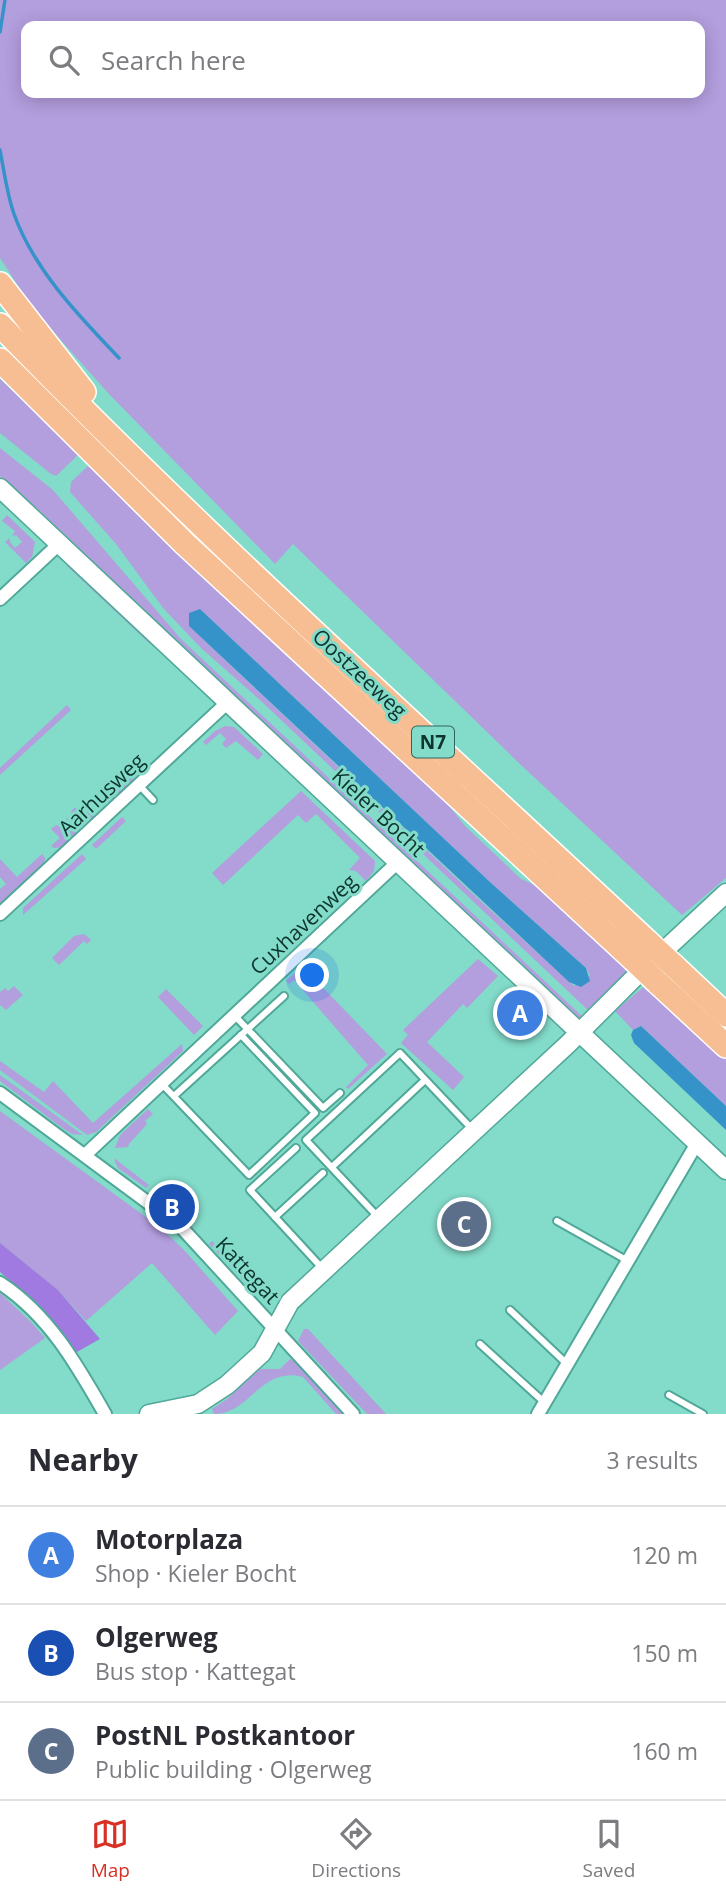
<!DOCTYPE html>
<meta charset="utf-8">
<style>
:root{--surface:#fff;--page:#f7f7f7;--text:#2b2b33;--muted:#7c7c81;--line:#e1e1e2;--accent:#d93025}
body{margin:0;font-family:"Open Sans",sans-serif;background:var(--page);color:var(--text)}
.you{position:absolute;left:313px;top:976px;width:24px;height:24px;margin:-18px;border:5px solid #fff;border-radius:50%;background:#1a73e8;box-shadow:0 0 0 10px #1a73e833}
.badge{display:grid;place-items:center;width:46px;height:46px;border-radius:50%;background:var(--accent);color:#fff;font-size:23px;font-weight:700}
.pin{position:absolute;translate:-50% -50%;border:4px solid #fff;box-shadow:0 2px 7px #0006}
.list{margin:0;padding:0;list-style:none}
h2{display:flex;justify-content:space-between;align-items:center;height:91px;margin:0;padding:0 28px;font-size:30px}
h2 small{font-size:23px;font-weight:400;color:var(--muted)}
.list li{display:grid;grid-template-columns:46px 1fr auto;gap:21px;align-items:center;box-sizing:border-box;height:98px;padding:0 28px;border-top:2px solid var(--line)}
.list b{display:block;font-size:26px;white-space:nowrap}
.list p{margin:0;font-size:23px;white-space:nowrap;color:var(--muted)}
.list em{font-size:23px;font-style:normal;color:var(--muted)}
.icon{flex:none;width:38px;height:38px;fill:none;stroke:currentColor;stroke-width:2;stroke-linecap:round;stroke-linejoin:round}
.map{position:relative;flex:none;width:726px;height:1414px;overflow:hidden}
.search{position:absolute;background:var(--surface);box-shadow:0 4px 18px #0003;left:21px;right:21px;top:21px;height:77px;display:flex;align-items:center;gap:18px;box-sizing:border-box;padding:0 24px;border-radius:14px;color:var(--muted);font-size:26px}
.sheet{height:385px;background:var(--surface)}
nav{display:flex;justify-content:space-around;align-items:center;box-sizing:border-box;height:98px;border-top:2px solid var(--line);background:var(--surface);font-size:19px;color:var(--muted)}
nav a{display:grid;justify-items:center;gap:4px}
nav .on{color:var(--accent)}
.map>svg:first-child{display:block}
</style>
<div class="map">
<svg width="726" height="1414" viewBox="0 0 726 1414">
<rect width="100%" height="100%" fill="#83dbc9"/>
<g fill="#b39ede" fill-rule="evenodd">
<path d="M0 0H726V878L682 915 521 765 293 544 275 564 109 394 34 310 0 258ZM26 26H700V93H26Z"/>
<path d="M0 379 79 454 56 476 51 474 0 433Z"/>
<path d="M0 448 53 490 181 639 584 1018H577L0 476Z"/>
<path d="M89 465 435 788 465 826 521 879 542 888 631 972 590 1012 260 700 201 648 163 608 116 544 70 492 71 482ZM200 609 491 883 586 968 590 975 574 986 472 893 189 626Z"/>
<path d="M7 515 35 542 32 557 26 563 5 542 10 538V542L15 548 22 542 16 535 12 536 15 531 2 521Z"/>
<path d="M66 565 72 567 152 642 150 644Z"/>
<path d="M67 705 71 710 0 775V768Z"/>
<path d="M225 726 234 727 263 754 258 760 236 741 226 748 222 744 226 739 220 733 206 745 203 742 215 731Z"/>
<path d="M128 774 134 780 111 801 101 800Z"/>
<path d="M301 791 375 861 374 871 366 881 356 871 349 870 360 858 316 814 306 823 298 815 223 885 212 873Z"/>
<path d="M75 807 83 816 92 807 94 818 62 847 54 848 51 846 60 838 51 829 56 825 59 826 72 814 71 812Z"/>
<path d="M122 817 126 821 96 849 92 845Z"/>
<path d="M42 854 45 858 44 863 0 905V889L6 884 0 877V859L17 877Z"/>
<path d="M82 854 86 859 23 915V908Z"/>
<path d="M84 934 91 940 87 944 84 941 59 965 52 958 74 936Z"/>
<path d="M478 959 498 976 467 1008 463 1004 427 1042 464 1077 453 1090 401 1043 408 1035 403 1030Z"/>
<path d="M304 965 307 968 306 970 387 1054 348 1089 346 1087 368 1065 294 980 289 984 286 981Z"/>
<path d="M646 985 726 1059V1106L641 1026 633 1030 615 1011Z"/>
<path d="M14 986 23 995 6 1010 0 1005V992L5 988 8 991Z"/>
<path d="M166 989 203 1026 194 1035 158 997Z"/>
<path d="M182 1044 183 1051 96 1132 87 1135 0 1070V1061L44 1092 53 1081 93 1123Z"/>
<path d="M0 1075 83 1135 72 1134 61 1127 0 1081Z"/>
<path d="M148 1109 153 1114 145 1121 147 1124 129 1144 128 1147 115 1148 120 1135Z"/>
<path d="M0 1111 161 1228 184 1250 238 1311 215 1335 152 1263 86 1321 58 1290 0 1243Z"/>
<path d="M114 1159H115L149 1185 146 1188 118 1168Z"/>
<path d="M212 1241 266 1298 256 1294 209 1244Z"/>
<path d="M0 1293 31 1322 45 1338 0 1370Z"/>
<path d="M304 1329H308L386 1414H367L298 1341Z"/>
<path d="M290 1359 300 1364 346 1414H336L303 1377C260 1366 251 1414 214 1414L212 1409 227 1399 260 1369H280Z"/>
</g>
<path fill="#a07ae0" d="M0 1243 58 1290 100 1339 75 1353 44 1311 0 1272Z"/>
<g fill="#3693ca">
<path d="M200 609 491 883 586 968 590 981 581 987 569 982 189 626V613Z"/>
<path d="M641 1026 726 1106V1130L634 1043 631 1035 633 1030Z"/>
</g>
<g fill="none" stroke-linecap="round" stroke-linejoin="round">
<g stroke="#3693ca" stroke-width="3.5">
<path d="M0 32 5 0"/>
<path d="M0 150C4 171 7 194 14 214 34 270 79 316 119 358"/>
</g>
<g stroke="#50a898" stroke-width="10">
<g id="lane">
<path d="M139 785 153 800"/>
<path d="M234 1015 323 1108 340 1093"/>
<path d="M161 1083 249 1175 315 1113 241 1035"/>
<path d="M174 1096 284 996"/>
<path d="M332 1167 425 1080"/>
<path d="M275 1217 250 1190 296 1148"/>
<path d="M378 1217 306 1140 400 1053 473 1130"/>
<path d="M557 1221 628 1261"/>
<path d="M322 1268 275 1217 323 1173"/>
<path d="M510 1310 567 1364"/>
<path d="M480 1344 545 1403"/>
<path d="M669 1395 703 1414"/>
</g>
</g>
<g stroke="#50a898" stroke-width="16">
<g id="street">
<path d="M0 599 59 544"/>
<path d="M0 914 228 702"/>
<path d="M0 1093 181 1227 353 1414"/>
<path d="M85 1155 399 861"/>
<path d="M0 1283C49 1315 77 1365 105 1414"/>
<path d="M538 1414 697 1143"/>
</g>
</g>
<g stroke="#50a898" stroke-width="21">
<g id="secondary">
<path d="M0 488 726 1170"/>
<path d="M669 946 726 893"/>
<path d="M149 1414 198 1404 227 1385 262 1353 290 1302 569 1043 635 977"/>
</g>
</g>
<g stroke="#fff" stroke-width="26">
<g id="highway">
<path d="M0 284 84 392"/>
<path d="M0 325C208 540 432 740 650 944"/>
<path d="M0 360 185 544 634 960"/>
<path d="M674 966 726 1015"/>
<path d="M657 982 726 1046"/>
</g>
</g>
<use href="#lane" stroke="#fff" stroke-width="6"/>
<use href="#street" stroke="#fff" stroke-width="12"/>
<use href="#secondary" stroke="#fff" stroke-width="18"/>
<use href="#highway" stroke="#f6be92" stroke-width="23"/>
<g stroke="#fff" stroke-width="26" stroke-linecap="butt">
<g id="highway-bridge">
<path d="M650 944 674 966"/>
<path d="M634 960 657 982"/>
</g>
</g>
<use href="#highway-bridge" stroke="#f6be92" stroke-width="23"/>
</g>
<g text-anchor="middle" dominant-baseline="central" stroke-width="6" stroke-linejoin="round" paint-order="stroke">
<rect fill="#83dbc9" stroke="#30665c" stroke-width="2" x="412" y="726.5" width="42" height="31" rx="5"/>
<g font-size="19" font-weight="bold" fill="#0d342d">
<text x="433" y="742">N7</text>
</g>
<g font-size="21" fill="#0d342d" stroke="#83dbc9">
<text transform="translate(360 673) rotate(43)">Oostzeeweg</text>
<text transform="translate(101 794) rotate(-43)">Aarhusweg</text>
<text transform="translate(379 812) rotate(43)">Kieler Bocht</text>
<text transform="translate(303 924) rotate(-43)">Cuxhavenweg</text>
<text transform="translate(248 1270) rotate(47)">Kattegat</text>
</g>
</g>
</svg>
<div class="you"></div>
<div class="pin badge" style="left:520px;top:1013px;background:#3f7fe0">A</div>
<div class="pin badge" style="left:172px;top:1207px;background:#1a4fb4">B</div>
<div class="pin badge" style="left:464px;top:1224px;background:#5c6f8a">C</div>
<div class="search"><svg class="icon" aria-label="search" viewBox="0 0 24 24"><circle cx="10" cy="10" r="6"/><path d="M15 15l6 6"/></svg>Search here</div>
</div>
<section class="sheet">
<h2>Nearby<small>3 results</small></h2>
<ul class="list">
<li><span class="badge" style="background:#3f7fe0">A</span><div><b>Motorplaza</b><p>Shop · Kieler Bocht</p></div><em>120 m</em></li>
<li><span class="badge" style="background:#1a4fb4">B</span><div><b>Olgerweg</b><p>Bus stop · Kattegat</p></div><em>150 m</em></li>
<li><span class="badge" style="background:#5c6f8a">C</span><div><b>PostNL Postkantoor</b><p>Public building · Olgerweg</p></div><em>160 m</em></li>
</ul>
</section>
<nav>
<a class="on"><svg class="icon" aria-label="map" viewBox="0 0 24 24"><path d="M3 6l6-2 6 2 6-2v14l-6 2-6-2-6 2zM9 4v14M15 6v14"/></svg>Map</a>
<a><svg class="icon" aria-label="directions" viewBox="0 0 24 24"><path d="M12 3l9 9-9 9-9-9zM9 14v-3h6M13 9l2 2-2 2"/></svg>Directions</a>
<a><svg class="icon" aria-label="saved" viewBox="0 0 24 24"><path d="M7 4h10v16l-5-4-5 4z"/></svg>Saved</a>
</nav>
